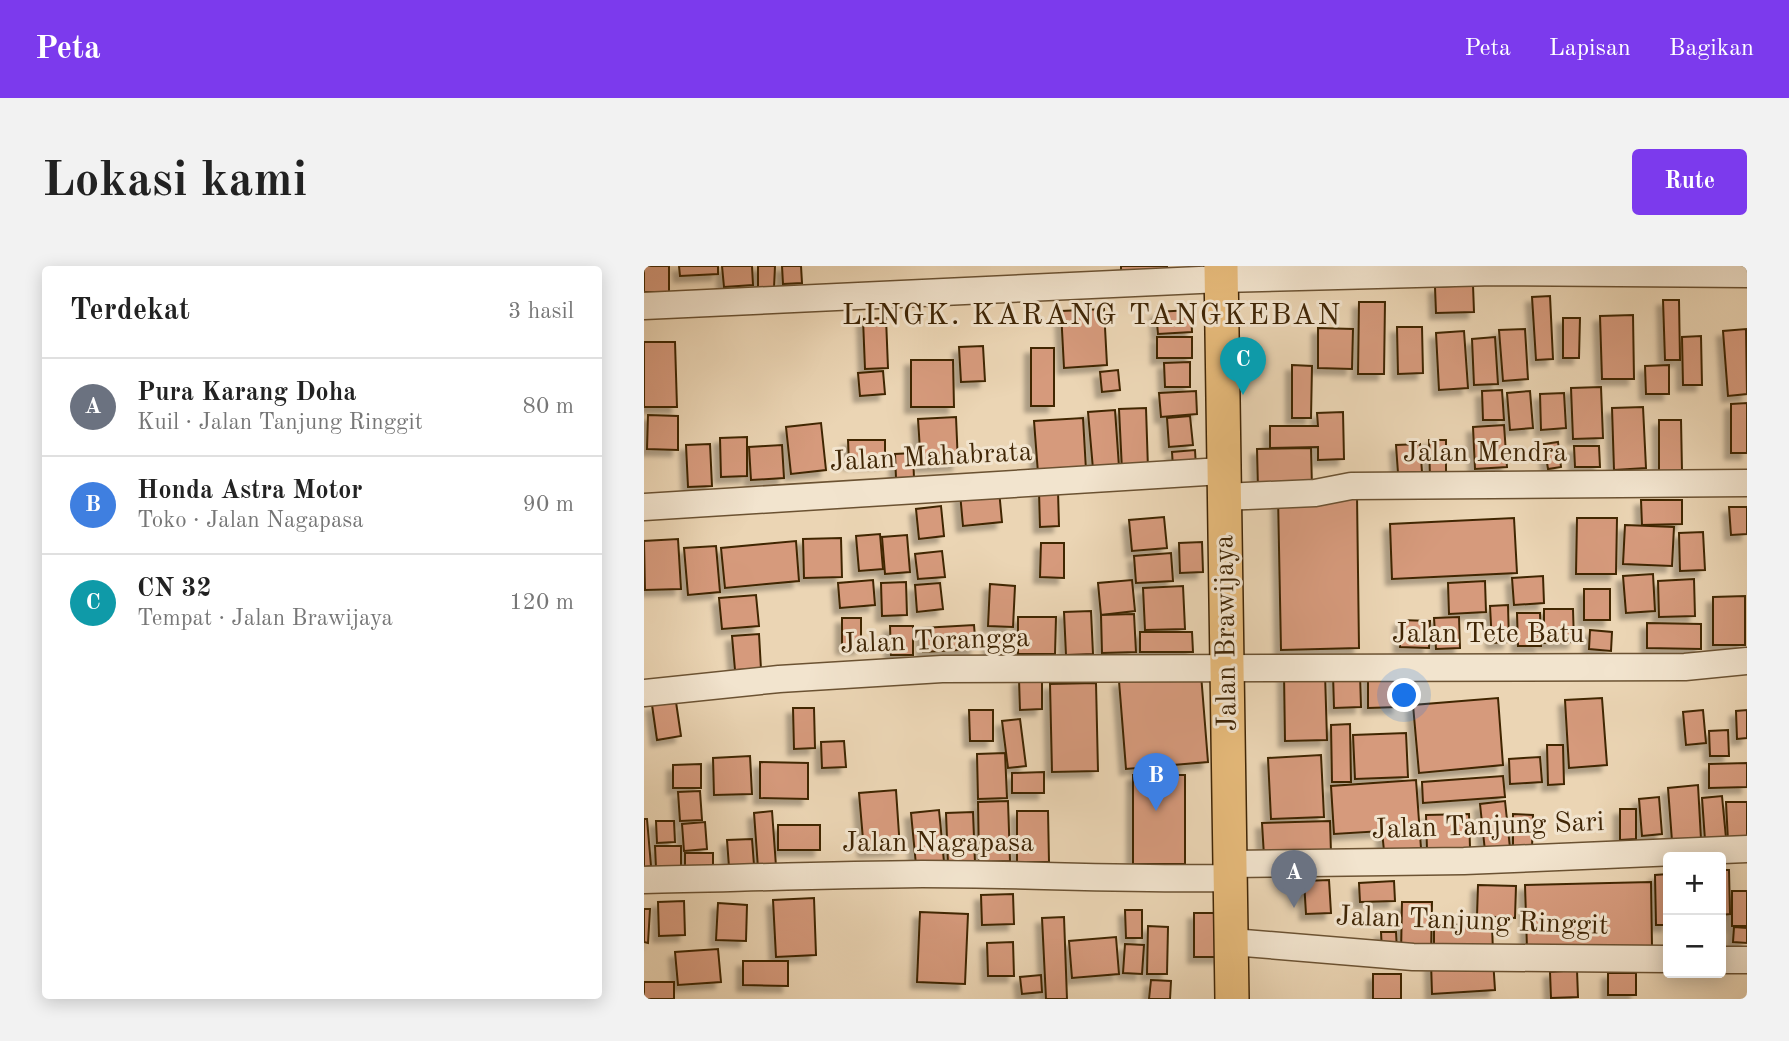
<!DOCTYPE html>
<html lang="id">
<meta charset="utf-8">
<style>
:root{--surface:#fff;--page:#f2f2f2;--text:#222;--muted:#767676;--line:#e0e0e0;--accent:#7c3aed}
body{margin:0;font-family:"Old Standard TT",serif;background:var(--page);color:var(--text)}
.controls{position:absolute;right:21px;bottom:21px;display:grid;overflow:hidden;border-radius:7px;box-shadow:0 4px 18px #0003}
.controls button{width:63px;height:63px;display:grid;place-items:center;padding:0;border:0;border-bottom:2px solid var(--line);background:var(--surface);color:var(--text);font:35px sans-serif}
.you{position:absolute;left:761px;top:430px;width:24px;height:24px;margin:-18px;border:5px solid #fff;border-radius:50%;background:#1a73e8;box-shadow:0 0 0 10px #1a73e833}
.badge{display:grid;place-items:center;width:46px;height:46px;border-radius:50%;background:var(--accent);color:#fff;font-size:23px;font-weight:700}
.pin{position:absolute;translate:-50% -58px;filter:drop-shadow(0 2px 4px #0008)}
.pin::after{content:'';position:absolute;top:37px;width:24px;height:21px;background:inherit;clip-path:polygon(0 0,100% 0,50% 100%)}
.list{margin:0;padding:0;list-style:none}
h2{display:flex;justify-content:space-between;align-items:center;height:91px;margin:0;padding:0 28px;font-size:30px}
h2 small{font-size:23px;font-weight:400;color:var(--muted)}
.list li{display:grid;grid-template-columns:46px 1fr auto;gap:21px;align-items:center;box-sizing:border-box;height:98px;padding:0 28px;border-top:2px solid var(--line)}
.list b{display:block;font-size:26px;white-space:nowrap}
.list p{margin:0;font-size:23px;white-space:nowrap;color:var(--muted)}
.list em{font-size:23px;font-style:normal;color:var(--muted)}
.map{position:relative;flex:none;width:1103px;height:733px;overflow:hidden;border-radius:7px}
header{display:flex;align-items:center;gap:42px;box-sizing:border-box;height:98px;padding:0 35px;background:var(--accent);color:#fff}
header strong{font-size:33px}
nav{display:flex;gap:38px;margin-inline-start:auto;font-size:24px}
.intro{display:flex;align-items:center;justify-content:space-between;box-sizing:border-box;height:168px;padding:0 42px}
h1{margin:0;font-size:49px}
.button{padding:18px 32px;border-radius:7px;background:var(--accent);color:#fff;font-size:24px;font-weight:700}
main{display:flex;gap:42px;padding:0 42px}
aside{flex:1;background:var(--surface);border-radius:7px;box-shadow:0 4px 18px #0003}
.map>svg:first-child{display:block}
</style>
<header>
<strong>Peta</strong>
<nav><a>Peta</a><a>Lapisan</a><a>Bagikan</a></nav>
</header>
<div class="intro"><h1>Lokasi kami</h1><a class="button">Rute</a></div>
<main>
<aside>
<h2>Terdekat<small>3 hasil</small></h2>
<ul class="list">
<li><span class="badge" style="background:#6b7280">A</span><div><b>Pura Karang Doha</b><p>Kuil · Jalan Tanjung Ringgit</p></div><em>80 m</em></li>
<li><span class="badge" style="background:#3f7fe0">B</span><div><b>Honda Astra Motor</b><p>Toko · Jalan Nagapasa</p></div><em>90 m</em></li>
<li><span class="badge" style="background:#0f9aa8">C</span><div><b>CN 32</b><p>Tempat · Jalan Brawijaya</p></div><em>120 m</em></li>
</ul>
</aside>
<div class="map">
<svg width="1103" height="733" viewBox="0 0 1103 733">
<defs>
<filter id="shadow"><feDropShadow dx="-6" dy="6" stdDeviation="2" flood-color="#0004"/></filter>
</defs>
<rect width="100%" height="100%" fill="#ebd5b4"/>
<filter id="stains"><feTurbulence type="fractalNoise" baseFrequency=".00286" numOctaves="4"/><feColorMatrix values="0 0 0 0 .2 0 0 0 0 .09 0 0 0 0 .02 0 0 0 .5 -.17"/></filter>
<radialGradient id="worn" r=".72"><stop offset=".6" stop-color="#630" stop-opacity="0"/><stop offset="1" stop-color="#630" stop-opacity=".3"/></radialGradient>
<g fill="#d69a7c" stroke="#402606" stroke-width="2" filter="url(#shadow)">
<rect x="0" y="0" width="25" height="26"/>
<path d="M35 0H74V8L36 10Z"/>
<path d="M78 0H108L109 19 80 21Z"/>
<path d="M114 0H131L130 22H114Z"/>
<path d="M138 0H157L158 17 139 18Z"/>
<path d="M477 0H523V5L477 6Z"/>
<path d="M829 19 830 46 792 47 791 21Z"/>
<path d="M906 30 909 93 892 94 888 31Z"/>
<path d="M1019 34H1035L1036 94H1021Z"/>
<path d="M715 36H741L740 108H714Z"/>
<path d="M460 43 463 99 420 102 417 45Z"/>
<path d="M547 44 548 66 514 68 512 46Z"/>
<path d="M989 49 990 113H958L956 50Z"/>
<path d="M242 52 244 102 221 103 219 53Z"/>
<path d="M919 52H936L935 92H919Z"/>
<path d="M753 61H778L779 107 754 108Z"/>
<path d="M674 62 709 63 708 103 674 102Z"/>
<path d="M881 63 884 113 859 115 855 64Z"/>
<path d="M1102 63 1103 128 1084 130 1079 65Z"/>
<path d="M820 65 824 122 795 124 792 67Z"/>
<path d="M1057 70 1058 119H1039L1038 71Z"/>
<rect x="513" y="71" width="35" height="21"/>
<path d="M851 71 854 118 830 119 828 73Z"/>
<path d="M0 76H31L33 141H0Z"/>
<path d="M339 80 341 115 317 116 315 81Z"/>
<rect x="387" y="82" width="23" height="58"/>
<path d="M267 94H309L310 141H267Z"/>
<path d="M546 96V121H521L520 97Z"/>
<path d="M648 99 668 100 667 152H648Z"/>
<path d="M1025 99V128H1002L1001 100Z"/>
<path d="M474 104 476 124 458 126 456 106Z"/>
<path d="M239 105 241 128 216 130 214 107Z"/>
<path d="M957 121 959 172 929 173 927 122Z"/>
<path d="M858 124 860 154H839L838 125Z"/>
<path d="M552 125 553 148 517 151 515 127Z"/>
<path d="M886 125 889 162 866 164 863 127Z"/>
<path d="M920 127 922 162 897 164 896 128Z"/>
<path d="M1103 137V187H1087V138Z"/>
<path d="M999 141 1002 202 970 204 968 142Z"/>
<path d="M502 142 504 203 478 204 475 143Z"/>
<path d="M471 144 475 201 449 203 444 146Z"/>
<path d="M699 146 700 193 674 194V181L626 182V160H674L673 147Z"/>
<path d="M4 149 34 150V184L3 183Z"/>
<path d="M546 150 549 179 525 181 523 152Z"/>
<path d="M312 151 314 198 277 200 274 153Z"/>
<path d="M439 152 442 204 394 207 390 155Z"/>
<path d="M1015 154H1037L1038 205 1015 206Z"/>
<path d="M177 157 182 204 147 208 142 161Z"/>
<path d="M860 159 863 201 831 203 829 161Z"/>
<path d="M103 171V210L77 211 76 172Z"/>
<path d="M204 174H241V197L205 198Z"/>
<path d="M785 174H802V213H786Z"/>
<path d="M914 176 917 201 904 203 900 178Z"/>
<path d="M66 178 68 220 44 221 42 179Z"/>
<path d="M776 178 778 206 754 207 752 179Z"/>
<path d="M138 179 140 212 107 214 105 181Z"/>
<path d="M930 180H955L956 201H931Z"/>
<path d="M667 182 668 222 614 223 613 183Z"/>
<path d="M551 184 552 201 529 202 528 186Z"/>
<path d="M269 187 270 212H252L251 188Z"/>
<path d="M355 224 358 256 319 260 316 227Z"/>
<path d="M395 225H414L415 260 396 261Z"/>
<path d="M713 229 715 382 637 384 634 230Z"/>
<path d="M997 234H1038V258L998 259Z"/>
<path d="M297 240 300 270 275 273 272 243Z"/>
<path d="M1085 241H1103V268L1087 269Z"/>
<path d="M520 251 523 282 488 285 485 254Z"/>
<path d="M870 252 873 307 748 313 746 258Z"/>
<path d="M933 252H973L972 308H932Z"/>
<path d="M981 259 1030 261 1028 300 979 298Z"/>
<path d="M1059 266 1061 304 1036 305 1035 267Z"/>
<path d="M236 268 239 303 215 305 212 270Z"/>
<path d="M263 269 266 306 241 308 238 271Z"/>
<path d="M197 272 198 311 160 312 159 273Z"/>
<path d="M34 273 37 323 1 324 0 275Z"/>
<path d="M152 275 155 315 81 322 77 282Z"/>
<path d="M558 276 559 306 536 307 535 277Z"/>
<path d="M397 277H420V312L396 311Z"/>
<path d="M72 280 76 326 44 329 40 282Z"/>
<path d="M298 285 301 311 274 313 271 288Z"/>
<path d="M527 287 529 315 492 317 490 290Z"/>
<path d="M1009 308 1011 345 982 347 979 310Z"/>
<path d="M899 310 900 337 870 339 868 312Z"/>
<path d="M1050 313 1051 350 1015 351 1014 315Z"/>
<path d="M229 314 231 339 196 342 194 317Z"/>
<path d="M488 314 491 345 457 349 454 317Z"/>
<path d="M841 315 842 346 805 348 804 317Z"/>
<path d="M262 316 263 349 238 350 237 317Z"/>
<path d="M296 317 299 343 273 346 271 319Z"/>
<path d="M346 318 371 320 369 361 344 360Z"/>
<path d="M539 320 541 363 501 364 499 322Z"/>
<rect x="940" y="323" width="26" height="31"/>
<path d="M112 329 115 360 78 363 75 332Z"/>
<path d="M1101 330V379H1069V331Z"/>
<path d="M864 339 865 376 848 377 846 340Z"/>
<path d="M900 343H929L930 376 900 377Z"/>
<path d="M447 345 449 388 422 389 420 346Z"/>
<path d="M873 347H896L897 380H874Z"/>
<path d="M490 348 492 386 458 387 457 349Z"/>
<path d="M374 351H412L411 388H374Z"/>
<path d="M815 351 816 382 792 383 790 352Z"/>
<rect x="198" y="352" width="19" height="30"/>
<path d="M756 354 786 355 785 382 756 381Z"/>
<path d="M1003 357 1057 358V383L1003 382Z"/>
<path d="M330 359 332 383 279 386 278 362Z"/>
<path d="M246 360H269V389H247Z"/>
<path d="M946 364 968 366 967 385 945 383Z"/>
<path d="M496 366H548L549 386H496Z"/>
<path d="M115 368 117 403 91 404 88 370Z"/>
<path d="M368 370 370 388 346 390 345 371Z"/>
<path d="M753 402 754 441 724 442V403Z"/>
<path d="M681 407 683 474 641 475 640 408Z"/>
<path d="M716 407 717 441 690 442 689 408Z"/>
<path d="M557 408 564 496 482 503 475 415Z"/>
<path d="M398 412V443L376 444 375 413Z"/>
<path d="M452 417 454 505 408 506 406 418Z"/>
<path d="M854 432 859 499 775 507 769 439Z"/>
<path d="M958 432 963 499 925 502 921 434Z"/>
<path d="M32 436 37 470 13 474 8 439Z"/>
<path d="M149 442H170L171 482 150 483Z"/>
<path d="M325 444H349V475H326Z"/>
<path d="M1059 444 1062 477 1042 479 1039 446Z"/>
<path d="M1103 444V472L1093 473 1092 445Z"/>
<path d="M376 453 382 500 364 502 358 455Z"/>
<path d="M706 458 707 516H688L687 459Z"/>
<path d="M1084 464 1085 490H1066L1065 465Z"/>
<path d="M762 467 764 511 711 513 709 469Z"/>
<path d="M200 475 202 501 178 502 177 476Z"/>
<path d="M903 479H919L920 518 904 519Z"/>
<path d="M361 487 363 532 334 533 333 488Z"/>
<path d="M677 489 680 551 627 553 624 492Z"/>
<path d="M106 490 108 528 70 529 69 492Z"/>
<path d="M896 491 898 516 866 518 865 493Z"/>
<path d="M116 496 164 497V533L116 532Z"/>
<path d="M1103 497V521L1065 522V498Z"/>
<path d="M57 498V522H29V499Z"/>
<path d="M400 506V527H368V507Z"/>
<rect x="489" y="509" width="52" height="89"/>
<path d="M859 510 861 531 779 537 778 516Z"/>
<path d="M772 514 777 582 740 585 738 565 690 568 687 520Z"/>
<path d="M1054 519 1057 573 1028 575 1024 522Z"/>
<path d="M252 524 256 583 220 585 215 527Z"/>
<path d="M56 525 58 554 36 555 34 526Z"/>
<path d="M1078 530 1082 572 1061 574 1058 532Z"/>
<path d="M1015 531 1018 568 998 570 995 533Z"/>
<path d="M364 535 366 595 335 596 334 536Z"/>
<path d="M861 535 866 582 841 585 836 538Z"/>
<path d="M1082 536H1103V574L1084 575Z"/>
<path d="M976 543H992V573L976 574Z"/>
<path d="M295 544 300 596 272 599 267 547Z"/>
<path d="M128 545 132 600 114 602 110 547Z"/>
<path d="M373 545H404L405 596H373Z"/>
<path d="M329 546 331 597 304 598 302 547Z"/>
<path d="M825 548 826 582 783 584 782 549Z"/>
<path d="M869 548 889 549 888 583 869 582Z"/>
<path d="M0 553H3L7 600 0 601Z"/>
<path d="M12 555H30L31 576 13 577Z"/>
<path d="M686 555 687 587 620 590 618 557Z"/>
<path d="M61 556 63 583 40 585 38 558Z"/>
<rect x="134" y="559" width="42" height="25"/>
<path d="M108 573 110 599 85 601 83 574Z"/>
<path d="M11 580H37V602H12Z"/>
<rect x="41" y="587" width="28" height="16"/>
<path d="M1077 604H1085L1086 648 1077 649Z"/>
<path d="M1024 608V659H1012L1011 609Z"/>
<path d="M685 614 687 647 662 648 660 615Z"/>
<path d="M750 615 751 635 716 636 715 617Z"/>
<path d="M1007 616 1008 681 883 683 881 619Z"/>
<path d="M834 619 872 620 871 652 833 650Z"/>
<rect x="1088" y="625" width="15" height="35"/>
<path d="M369 628 370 658 338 659 337 629Z"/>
<path d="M170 632 172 689 132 691 129 634Z"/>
<path d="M40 635 41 669 15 670 14 636Z"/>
<path d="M758 636H788L787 689 757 688Z"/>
<path d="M74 637 103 639 102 675 72 674Z"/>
<path d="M0 643H6L4 677 0 676Z"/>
<path d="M481 644H498V672H482Z"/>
<path d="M276 646 324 648 321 718 273 716Z"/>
<path d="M550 647H578L577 691H550Z"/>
<path d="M420 651 423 733H402L398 652Z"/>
<path d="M848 658 849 687H790V659Z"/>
<path d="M504 660 524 661 523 708H503Z"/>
<path d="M1090 661 1103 662V677L1089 676Z"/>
<path d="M737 666H752L753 685 738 686Z"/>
<path d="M472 671 475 708 428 712 425 675Z"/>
<path d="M369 676 370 710H344L343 677Z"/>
<path d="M481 678 500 679 498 708 479 707Z"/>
<path d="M74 683 77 716 34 719 31 686Z"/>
<path d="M849 693 851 724 788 728 787 696Z"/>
<path d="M99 695H144V720L99 719Z"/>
<path d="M933 704 934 731 907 732 906 706Z"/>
<rect x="964" y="707" width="28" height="22"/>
<rect x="729" y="708" width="28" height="25"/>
<path d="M397 709 398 726 378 728 376 711Z"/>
<path d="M507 714 527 715 526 733H505Z"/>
<rect x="0" y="716" width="30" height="17"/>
</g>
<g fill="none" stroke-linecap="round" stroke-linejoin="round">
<g stroke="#6b5232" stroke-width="29">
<g id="minor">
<path d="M0 40 577 13 850 6 1103 8"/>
<path d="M579 231 671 227 707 220 1103 217"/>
<path d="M0 241 578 205"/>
<path d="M0 427 135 413 298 403 1041 401 1103 395"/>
<path d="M587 598 820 595 1103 583"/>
<path d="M0 614C93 612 185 609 278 608 381 608 484 614 588 612"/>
<path d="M588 676 769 691 1024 693"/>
<path d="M1077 694H1103"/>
</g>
</g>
<g stroke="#402606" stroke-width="36">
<path id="major" d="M577 0 588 733"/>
</g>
<use href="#minor" stroke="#f2e4ce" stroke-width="26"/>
<use href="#major" stroke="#e6ba7a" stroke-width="33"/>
</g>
<g text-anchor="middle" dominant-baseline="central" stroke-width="6" stroke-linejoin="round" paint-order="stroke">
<g font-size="28" fill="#402606" stroke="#f2e4ce">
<text x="841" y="188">Jalan Mendra</text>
<text transform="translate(287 192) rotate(-3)">Jalan Mahabrata</text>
<text transform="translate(583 367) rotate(-91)">Jalan Brawijaya</text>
<text x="844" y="369">Jalan Tete Batu</text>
<text transform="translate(291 376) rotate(-2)">Jalan Torangga</text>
<text transform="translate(844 561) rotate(-2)">Jalan Tanjung Sari</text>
<text x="294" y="578">Jalan Nagapasa</text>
<text transform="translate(828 656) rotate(2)">Jalan Tanjung Ringgit</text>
</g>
<g font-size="30" letter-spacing="2" fill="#402606" stroke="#f2e4ce">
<text x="448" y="50">LINGK. KARANG TANGKEBAN</text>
</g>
</g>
<rect width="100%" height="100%" filter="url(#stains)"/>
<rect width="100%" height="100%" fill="url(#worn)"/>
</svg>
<div class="controls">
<button>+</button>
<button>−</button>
</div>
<div class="you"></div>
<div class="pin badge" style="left:650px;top:642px;background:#6b7280">A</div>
<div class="pin badge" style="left:512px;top:545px;background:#3f7fe0">B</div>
<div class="pin badge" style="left:599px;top:129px;background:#0f9aa8">C</div>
</div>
</main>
